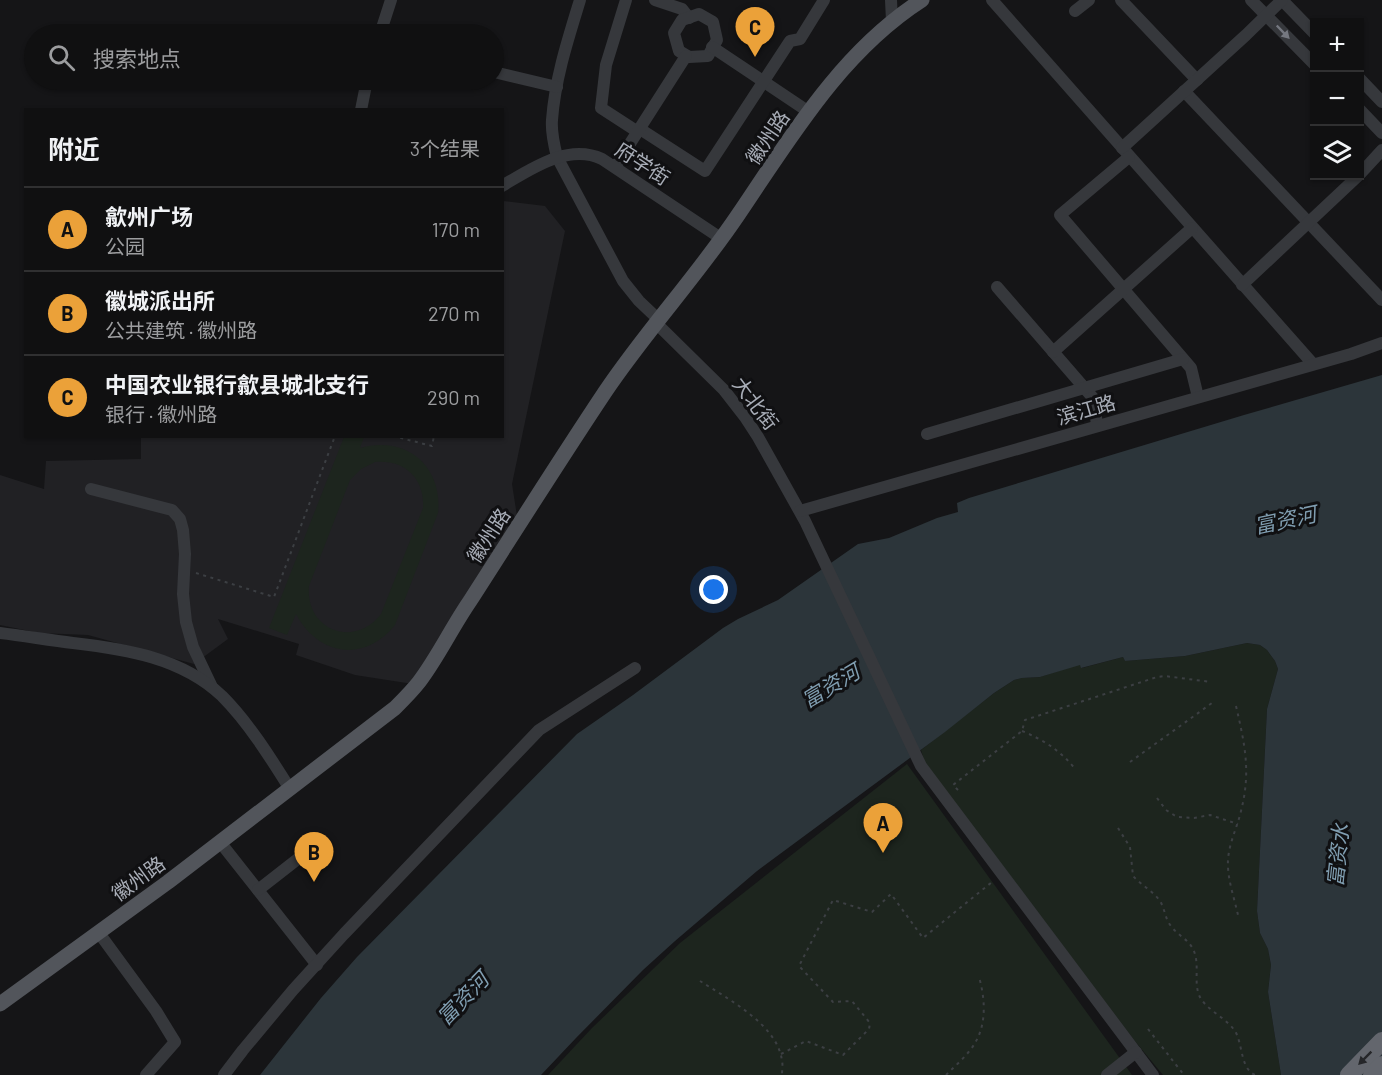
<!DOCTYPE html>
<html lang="zh">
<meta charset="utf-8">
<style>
:root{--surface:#101011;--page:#1e1e1f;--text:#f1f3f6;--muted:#9c9d9f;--line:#303031;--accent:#eba139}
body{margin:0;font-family:Barlow,"Noto Sans SC",sans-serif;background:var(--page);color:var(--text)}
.controls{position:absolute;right:18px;top:18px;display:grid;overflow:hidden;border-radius:0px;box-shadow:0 2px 4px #0004}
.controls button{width:54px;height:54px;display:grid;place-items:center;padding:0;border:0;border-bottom:2px solid var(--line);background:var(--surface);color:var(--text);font:30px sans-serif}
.you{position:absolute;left:714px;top:590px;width:21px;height:21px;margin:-15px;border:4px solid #fff;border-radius:50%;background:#1a73e8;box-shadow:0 0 0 9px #1a73e833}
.badge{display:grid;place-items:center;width:39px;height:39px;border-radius:50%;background:var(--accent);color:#111;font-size:20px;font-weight:700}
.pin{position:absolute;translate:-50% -50px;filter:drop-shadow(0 2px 3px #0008)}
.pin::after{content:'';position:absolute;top:32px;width:21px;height:18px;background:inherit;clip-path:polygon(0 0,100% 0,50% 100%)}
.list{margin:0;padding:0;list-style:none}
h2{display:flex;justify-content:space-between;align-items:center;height:78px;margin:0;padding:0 24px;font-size:26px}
h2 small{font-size:20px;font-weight:400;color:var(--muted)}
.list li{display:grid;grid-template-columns:39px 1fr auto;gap:18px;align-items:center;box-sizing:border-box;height:84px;padding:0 24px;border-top:2px solid var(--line)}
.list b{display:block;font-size:22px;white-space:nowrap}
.list p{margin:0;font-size:20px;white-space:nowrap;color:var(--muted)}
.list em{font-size:20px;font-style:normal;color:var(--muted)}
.icon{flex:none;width:33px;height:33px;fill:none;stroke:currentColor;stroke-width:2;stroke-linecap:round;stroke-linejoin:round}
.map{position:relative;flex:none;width:1382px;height:1075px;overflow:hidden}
.search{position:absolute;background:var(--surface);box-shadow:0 2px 4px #0004;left:24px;top:24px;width:480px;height:66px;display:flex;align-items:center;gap:15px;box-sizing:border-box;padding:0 21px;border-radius:33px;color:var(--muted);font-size:22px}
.panel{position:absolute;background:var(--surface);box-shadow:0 2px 4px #0004;left:24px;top:108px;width:480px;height:330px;border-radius:0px}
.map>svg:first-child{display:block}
</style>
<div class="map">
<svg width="1382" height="1075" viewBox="0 0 1382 1075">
<rect width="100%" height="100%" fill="#151517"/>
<path fill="#212124" d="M503 201 545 206 565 231 512 484 517 516 413 684 355 675 296 655 299 644 218 619 228 639 194 664 88 635 39 633 0 625V475L44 489 46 461 141 459V437L502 436Z"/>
<g fill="#1d251e" fill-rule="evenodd">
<path d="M344 437H364L360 448C406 435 443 466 438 513L395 625C365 663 318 656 296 614L287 635 269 628ZM375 462C405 459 425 479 423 508L381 614C354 649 305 630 309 586L350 480 361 469Z"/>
<path d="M1247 643 1260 645 1267 650 1275 661 1278 669 1267 709 1257 911 1260 933 1268 949 1271 965 1268 992 1281 1075H1163L1134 1040 925 763 921 750 994 693 1014 680 1022 678 1040 677 1080 664 1082 668 1123 657 1125 661 1185 656Z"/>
<path d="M907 764 1132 1075H548L592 1028 680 943Z"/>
</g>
<path fill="#2c353a" d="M1382 375V1075H1281L1268 992 1271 965 1268 949 1260 933 1257 911 1267 709 1278 669 1275 661 1267 650 1260 645 1247 643 1185 656 1125 661 1123 657 1081 668 1080 665 1040 677 1022 678 1014 680 994 693 945 732 757 871 675 941 643 970 576 1038 541 1075H260L321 998 357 957 577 734 633 695 723 628 738 619 778 600 858 544 889 538 937 518 958 512 957 503 969 498 1244 415Z"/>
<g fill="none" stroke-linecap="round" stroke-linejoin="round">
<g stroke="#3c3f43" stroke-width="2" stroke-dasharray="3 4.5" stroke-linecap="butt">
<path d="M393 436 432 446 434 436"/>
<path d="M196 573 274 597 335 436"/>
<path d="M1236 706C1245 745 1251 772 1241 811 1237 828 1229 843 1228 860 1227 878 1234 897 1238 915"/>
<path d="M1022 731C1044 740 1061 751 1076 770"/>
<path d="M1130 762 1212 703"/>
<path d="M958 790 953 785 1022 731 1025 720 1157 677 1165 676 1211 682"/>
<path d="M1157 798 1166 810 1177 817 1194 818 1210 815 1238 824"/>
<path d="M1118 828 1130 847 1133 876C1141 885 1153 891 1160 901 1165 909 1165 919 1171 926 1177 935 1188 939 1193 949 1201 965 1192 984 1201 999 1210 1012 1226 1018 1235 1031 1243 1044 1240 1068 1255 1075"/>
<path d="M700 981C728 999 778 1025 782 1061 783 1065 782 1070 782 1075"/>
<path d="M1148 1029 1184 1075"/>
<path d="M781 1054 806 1041 843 1055 869 1029 870 1023 852 1001 833 1002 799 966 833 900 872 912 891 894 923 938 992 882"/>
<path d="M946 1075C956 1065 968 1055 975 1043 987 1023 985 998 979 977"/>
</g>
<g stroke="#36383c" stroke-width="12">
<path d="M580 0C568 39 555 79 552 120 551 132 554 145 557 157L623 281 639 301 659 320"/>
<path d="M626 0 606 65 601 108 638 132"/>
<path d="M655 0 682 9 689 18"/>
<path d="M891 0 892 21"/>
<path d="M992 0 1313 364"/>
<path d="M1121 0 1197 80"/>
<path d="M1251 0 1314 64"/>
<path d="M1282 0 1314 33"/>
<path d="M1075 11 1089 0"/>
<path d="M699 14 713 22 717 40 708 56 689 57 679 51 674 33 682 20Z"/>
<path d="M380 34 391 0"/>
<path d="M712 47 809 112"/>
<path d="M494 72 557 87"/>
<path d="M1360 79 1382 102"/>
<path d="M1184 91 1382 300"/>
<path d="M361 110 367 80"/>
<path d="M1360 110 1382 133"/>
<path d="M640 129 705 171 790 41 800 39 824 0"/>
<path d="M1122 148 1246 35 1282 0"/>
<path d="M1129 157 1060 215 1191 368 1198 397"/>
<path d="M615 167 686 56"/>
<path d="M1360 174 1382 150"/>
<path d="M502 186C531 169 568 143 602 159L722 239"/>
<path d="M1242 285 1358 176"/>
<path d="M997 287 1094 399 1097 426"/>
<path d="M656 323 724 390 745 417 758 437 805 521 921 766 1153 1075"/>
<path d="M1053 352 1192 228"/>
<path d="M927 434 1183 359"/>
<path d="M91 489 172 510 180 519 183 530 185 554 183 594 186 622 193 647 212 687"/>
<path d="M800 511 1351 354 1382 343"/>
<path d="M0 633C24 636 49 640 73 643 126 649 182 658 222 696 248 722 270 757 290 789"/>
<path d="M220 842 317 965"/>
<path d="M258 890 308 851"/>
<path d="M99 933 156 1011 175 1042 146 1075"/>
<path d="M224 1075 243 1050 293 990 344 934 539 730 635 668"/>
<path d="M1107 1075 1136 1052"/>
</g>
<path stroke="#52555b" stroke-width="15" d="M0 1004 168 882 395 708C403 700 412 691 419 682 438 657 452 627 470 601 515 531 559 461 605 392 646 331 697 276 738 215 791 137 841 52 922 0"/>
<g stroke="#63666d" stroke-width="18">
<path d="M1349 1075 1382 1041"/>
<path d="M1372 1075 1382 1065"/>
</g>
</g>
<defs><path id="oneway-solid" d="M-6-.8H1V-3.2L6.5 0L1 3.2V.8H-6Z" transform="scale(1.5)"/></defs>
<use fill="#757880" href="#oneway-solid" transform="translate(1283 32) rotate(46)"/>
<use fill="#252629" href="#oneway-solid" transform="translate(1365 1058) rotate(135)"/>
<g text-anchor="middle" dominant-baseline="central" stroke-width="6" stroke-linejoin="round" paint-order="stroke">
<g font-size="20" fill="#a8adb7" stroke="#101012">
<text transform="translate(767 137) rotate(-56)">徽州路</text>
<text transform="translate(643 163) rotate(33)">府学街</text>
<text transform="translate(756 403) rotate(53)">大北街</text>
<text transform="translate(1086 409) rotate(-16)">滨江路</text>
<text transform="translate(488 535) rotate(-57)">徽州路</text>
<text transform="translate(138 878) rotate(-36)">徽州路</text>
</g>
<g font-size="21" font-style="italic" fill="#809eb1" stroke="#101012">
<text transform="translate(1285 519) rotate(-12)">富资河</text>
<text transform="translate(830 685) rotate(-31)">富资河</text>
<text transform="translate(1337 855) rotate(-84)">富资水</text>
<text transform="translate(462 998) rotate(-46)">富资河</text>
</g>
</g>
</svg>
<div class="controls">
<button>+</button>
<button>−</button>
<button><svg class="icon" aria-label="layers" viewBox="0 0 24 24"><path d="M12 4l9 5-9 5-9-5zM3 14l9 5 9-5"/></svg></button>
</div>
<div class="you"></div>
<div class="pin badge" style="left:883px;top:853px">A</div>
<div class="pin badge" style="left:314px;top:882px">B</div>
<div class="pin badge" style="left:755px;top:57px">C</div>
<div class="search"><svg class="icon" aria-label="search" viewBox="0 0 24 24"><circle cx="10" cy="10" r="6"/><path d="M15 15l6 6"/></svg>搜索地点</div>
<section class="panel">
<h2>附近<small>3个结果</small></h2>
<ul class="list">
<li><span class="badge">A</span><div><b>歙州广场</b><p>公园</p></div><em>170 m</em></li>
<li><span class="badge">B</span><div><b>徽城派出所</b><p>公共建筑 · 徽州路</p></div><em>270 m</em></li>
<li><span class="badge">C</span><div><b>中国农业银行歙县城北支行</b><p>银行 · 徽州路</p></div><em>290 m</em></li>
</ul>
</section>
</div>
